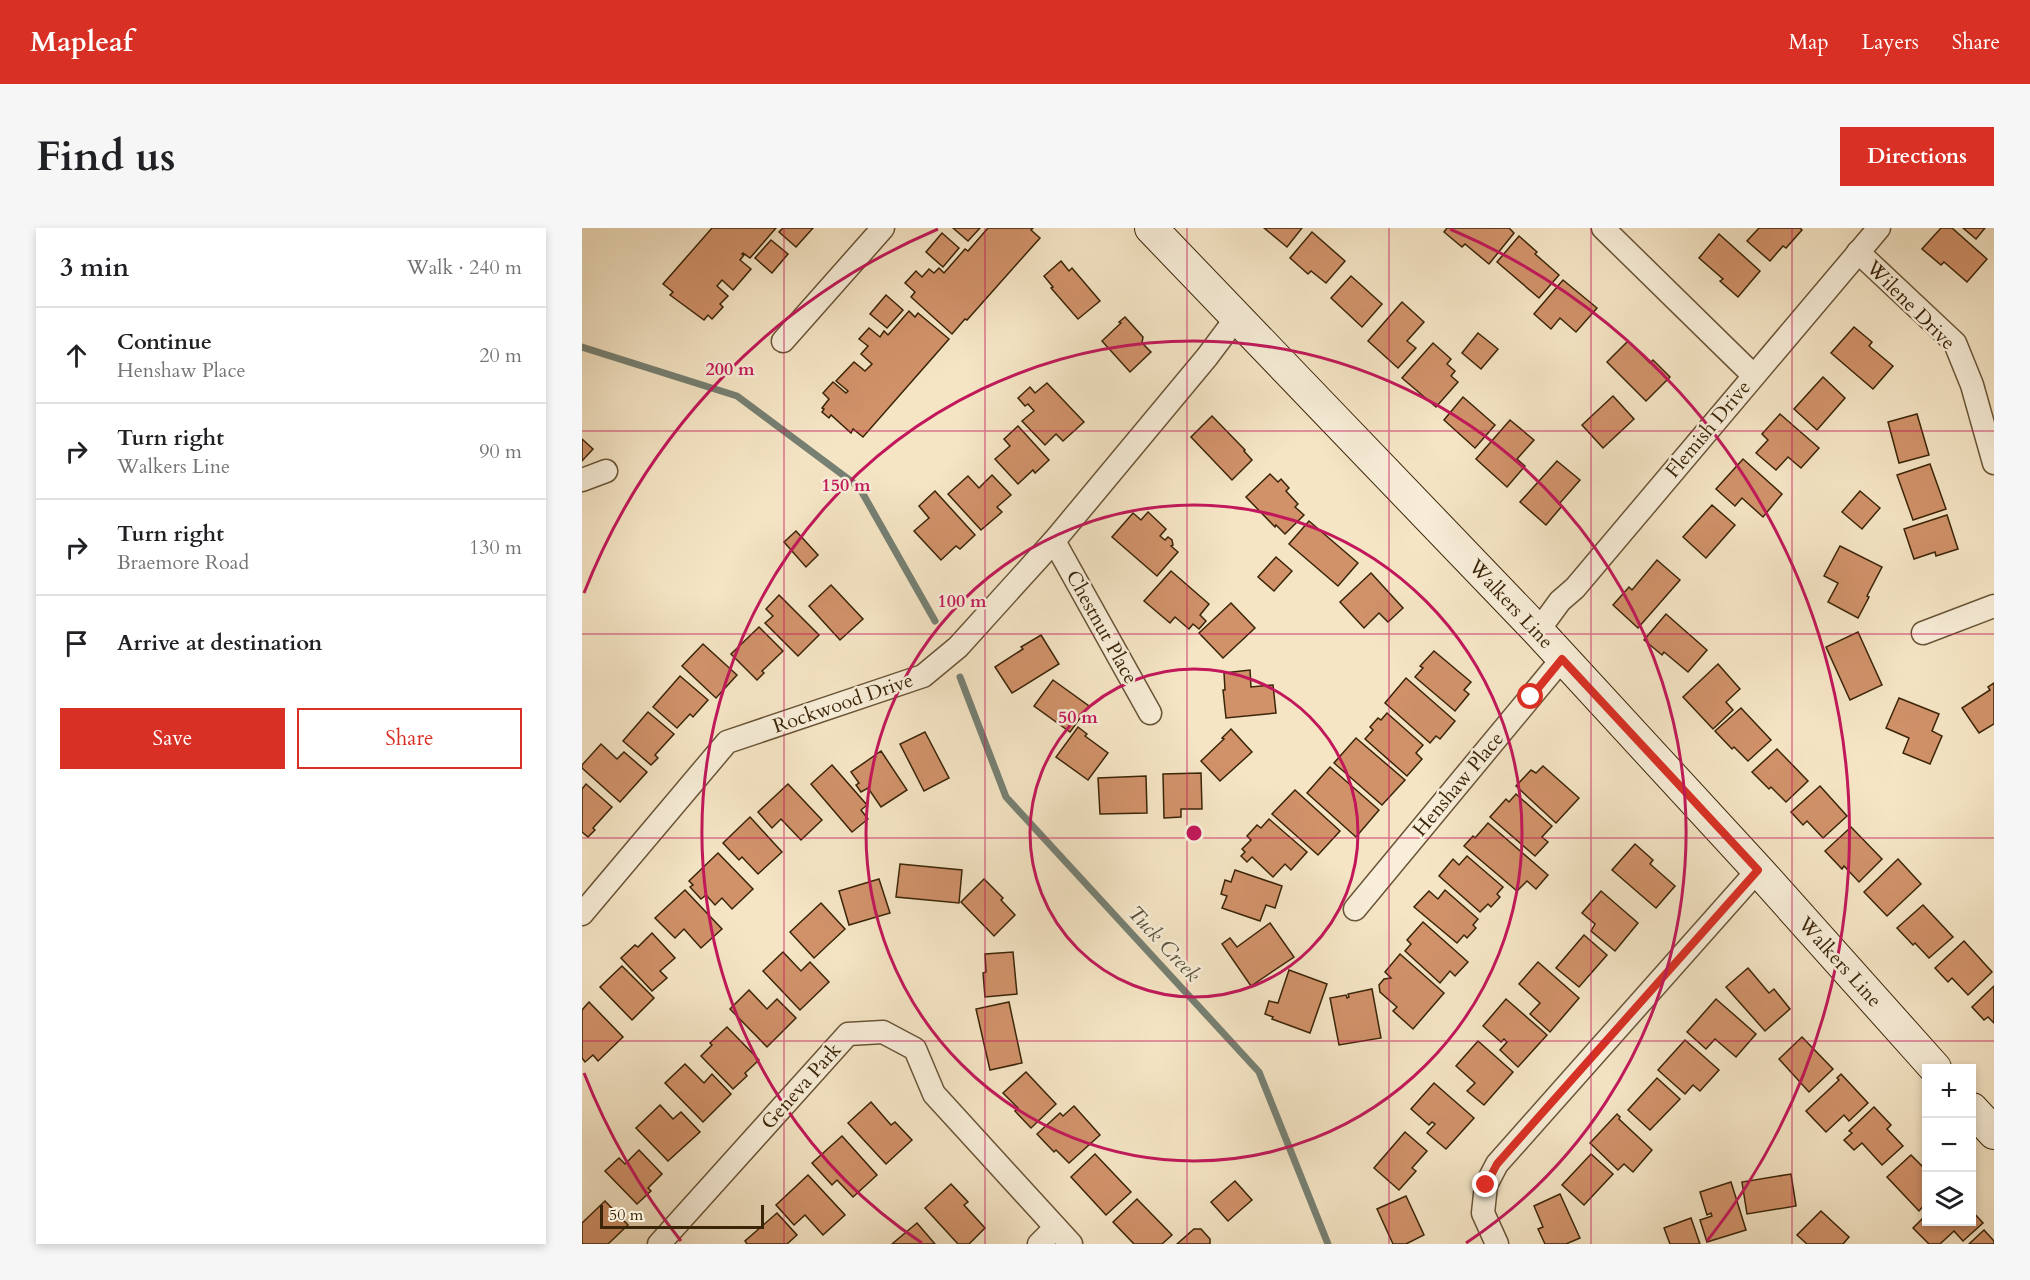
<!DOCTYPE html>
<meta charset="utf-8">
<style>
:root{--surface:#fff;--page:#f6f6f6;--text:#202124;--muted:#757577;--line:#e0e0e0;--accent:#d93025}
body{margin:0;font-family:Cardo,serif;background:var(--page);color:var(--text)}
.controls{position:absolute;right:18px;bottom:18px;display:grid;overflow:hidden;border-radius:0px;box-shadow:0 3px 9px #0003}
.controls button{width:54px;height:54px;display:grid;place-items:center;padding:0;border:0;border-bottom:2px solid var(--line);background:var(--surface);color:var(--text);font:30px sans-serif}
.scale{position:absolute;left:18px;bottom:15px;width:164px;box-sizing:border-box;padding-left:6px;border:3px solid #3b2508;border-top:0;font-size:16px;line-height:21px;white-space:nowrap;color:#3b2508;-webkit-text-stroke:4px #f8eed9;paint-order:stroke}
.stop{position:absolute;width:18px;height:18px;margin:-14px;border:4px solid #d93025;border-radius:50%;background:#fff}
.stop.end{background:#d93025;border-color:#fff;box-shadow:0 2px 6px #0008}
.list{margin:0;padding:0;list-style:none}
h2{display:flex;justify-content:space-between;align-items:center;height:78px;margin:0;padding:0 24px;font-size:26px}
h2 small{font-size:20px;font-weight:400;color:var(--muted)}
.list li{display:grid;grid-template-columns:39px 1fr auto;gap:18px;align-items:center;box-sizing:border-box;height:96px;padding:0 24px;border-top:2px solid var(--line)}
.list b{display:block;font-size:22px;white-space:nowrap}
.list p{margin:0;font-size:20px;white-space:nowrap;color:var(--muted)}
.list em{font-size:20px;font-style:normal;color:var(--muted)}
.actions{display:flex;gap:12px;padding:18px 24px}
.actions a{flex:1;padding:14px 0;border:2px solid var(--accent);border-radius:0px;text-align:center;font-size:21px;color:var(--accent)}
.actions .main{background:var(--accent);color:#fff}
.icon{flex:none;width:33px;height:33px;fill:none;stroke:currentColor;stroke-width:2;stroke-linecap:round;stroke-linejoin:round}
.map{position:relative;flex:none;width:1412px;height:1016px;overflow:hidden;border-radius:0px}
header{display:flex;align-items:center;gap:36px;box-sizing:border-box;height:84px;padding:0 30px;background:var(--accent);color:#fff}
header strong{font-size:28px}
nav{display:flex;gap:33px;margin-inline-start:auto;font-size:21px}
.intro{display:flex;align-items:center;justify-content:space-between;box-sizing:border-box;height:144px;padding:0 36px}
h1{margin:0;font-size:42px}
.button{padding:15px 27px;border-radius:0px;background:var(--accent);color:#fff;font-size:21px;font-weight:700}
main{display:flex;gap:36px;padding:0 36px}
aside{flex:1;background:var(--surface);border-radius:0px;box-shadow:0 3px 9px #0003}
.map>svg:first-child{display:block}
</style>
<header>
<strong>Mapleaf</strong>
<nav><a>Map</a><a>Layers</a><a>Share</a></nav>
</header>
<div class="intro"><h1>Find us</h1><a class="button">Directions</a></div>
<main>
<aside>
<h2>3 min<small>Walk · 240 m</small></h2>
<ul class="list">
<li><svg class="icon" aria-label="ahead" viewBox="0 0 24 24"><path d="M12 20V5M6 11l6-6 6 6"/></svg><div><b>Continue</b><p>Henshaw Place</p></div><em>20 m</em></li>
<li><svg class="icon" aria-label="right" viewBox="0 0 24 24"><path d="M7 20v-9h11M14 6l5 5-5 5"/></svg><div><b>Turn right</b><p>Walkers Line</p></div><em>90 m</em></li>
<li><svg class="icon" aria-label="right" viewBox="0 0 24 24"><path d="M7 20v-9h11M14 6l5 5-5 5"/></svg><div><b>Turn right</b><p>Braemore Road</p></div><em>130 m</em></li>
<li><svg class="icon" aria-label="arrive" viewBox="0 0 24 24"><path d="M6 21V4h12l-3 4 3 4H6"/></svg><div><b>Arrive at destination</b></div></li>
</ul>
<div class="actions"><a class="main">Save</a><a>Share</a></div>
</aside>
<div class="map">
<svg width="1412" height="1016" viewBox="0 0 1412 1016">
<rect width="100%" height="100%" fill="#f5e5c5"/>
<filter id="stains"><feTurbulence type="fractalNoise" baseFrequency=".00333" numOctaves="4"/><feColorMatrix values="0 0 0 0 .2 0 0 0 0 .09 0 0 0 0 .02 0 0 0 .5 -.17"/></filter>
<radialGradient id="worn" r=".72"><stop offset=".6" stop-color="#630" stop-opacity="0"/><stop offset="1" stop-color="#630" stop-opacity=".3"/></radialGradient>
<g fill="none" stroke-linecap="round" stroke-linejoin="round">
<g stroke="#768073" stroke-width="7">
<path d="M0 119 155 168 277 259 353 393"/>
<path d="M378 449 424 569 677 844 746 1016"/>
</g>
</g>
<g fill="#d1926a" stroke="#3b2508" stroke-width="1.5">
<path d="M130 0H194L168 30 161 25 160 26 162 27 158 32 169 41 151 62 140 52 135 58 146 68 138 76 141 79 130 91 126 87 122 92 88 67 91 64 81 56Z"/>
<path d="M201 0H231L214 19 197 4Z"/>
<path d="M371 0H398L386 13Z"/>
<path d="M406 0H451L449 2 458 10 385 92 383 91 370 106 329 69 333 64 323 55 334 43 340 49 347 41 352 45 357 40 362 45 383 21 386 23Z"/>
<path d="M682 0H720L705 19Z"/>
<path d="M865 0H927L932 5 907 36 883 16 880 19 862 4Z"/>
<path d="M1177 0H1218L1220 2 1204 20 1201 18 1188 33 1165 13Z"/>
<path d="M1359 0H1370L1405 31 1385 54 1362 34 1359 37 1340 21Z"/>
<path d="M1381 0H1403L1394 11Z"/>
<path d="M730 4 763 33 744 55 729 43 726 46 708 30Z"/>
<path d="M360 5 377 20 361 39 344 24Z"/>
<path d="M1137 6 1178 43 1156 69 1138 53 1141 51 1117 30Z"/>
<path d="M937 8 955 24 953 26 977 47 957 70 915 34Z"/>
<path d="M189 12 206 26 190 45 173 30Z"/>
<path d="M479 33 487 43 490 40 518 73 496 91 469 60 471 59 462 48Z"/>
<path d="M769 48 800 76 780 99 749 70Z"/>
<path d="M981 52 1015 80 994 104 978 90 969 101 952 86Z"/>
<path d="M304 67 321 82 305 100 288 86Z"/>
<path d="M820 74 842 94 825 113 834 120 816 140 786 113Z"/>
<path d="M327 83 333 89 336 85 367 111 281 209 271 201 269 205 249 187 247 190 240 184 242 181 240 180 247 171 241 165 251 154 264 165 266 163 254 153 272 134 283 143 290 136 279 126 286 118 277 111 287 100 298 109 302 103 306 107Z"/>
<path d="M543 89 561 109 560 115 569 124 548 144 520 113 539 95 537 94Z"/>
<path d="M1272 99 1290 114 1287 118 1311 138 1291 161 1249 125Z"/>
<path d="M896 105 916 121 899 141 880 125Z"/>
<path d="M1046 113 1068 135 1071 132 1088 149 1064 173 1025 134Z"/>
<path d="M851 115 869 131 865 136 873 143 869 148 876 154 854 179 820 150Z"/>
<path d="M1241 149 1263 170 1235 202 1212 181Z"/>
<path d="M465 155 502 194 481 213 474 206 463 217 440 193 452 183 446 176 443 178 436 170 448 159 453 165Z"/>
<path d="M1031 168 1052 191 1021 220 1000 197Z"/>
<path d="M881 169 913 197 893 220 862 192Z"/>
<path d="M1198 186 1237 220 1219 240 1206 229 1194 242 1174 225 1186 212 1180 206Z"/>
<path d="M1335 186 1347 227 1317 235 1306 194Z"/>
<path d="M630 188 663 222 662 223 670 232 650 252 609 209Z"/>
<path d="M928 192 952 212 935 231 943 238 925 259 894 231Z"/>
<path d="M436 198 467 232 453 245 451 242 436 256 413 231 428 218 422 211Z"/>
<path d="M0 211 11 221 0 233Z"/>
<path d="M1161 231 1200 266 1181 289 1160 270 1153 278 1134 261Z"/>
<path d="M975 233 998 252 977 276 980 278 964 297 938 274Z"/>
<path d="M1348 236 1364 281 1331 292 1315 247Z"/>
<path d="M688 246 696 254 699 251 707 260 704 263 716 276 713 279 722 287 703 306 694 297 693 299 664 269Z"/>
<path d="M410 247 429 267 415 279 420 284 399 302 366 266 386 248 397 260Z"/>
<path d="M353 263 393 307 378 321 374 318 359 332 332 303 347 290 337 278Z"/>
<path d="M1278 263 1298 280 1280 301 1260 284Z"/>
<path d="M1130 277 1153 297 1124 330 1101 309Z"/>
<path d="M566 284 584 301 578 308 583 312 586 309 590 312 591 317 589 318 596 324 575 348 530 309 551 285 559 292Z"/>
<path d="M1365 287 1376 321 1354 328 1353 324 1332 331 1322 301Z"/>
<path d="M727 293 776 335 756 358 707 316Z"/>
<path d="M214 303 236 327 224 339 202 314Z"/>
<path d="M1258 318 1300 339 1285 368 1287 369 1276 390 1246 374 1256 355 1242 348Z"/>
<path d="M694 329 710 343 692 363 676 349Z"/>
<path d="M1075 332 1098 352 1056 400 1031 377 1047 359 1050 362Z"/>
<path d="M589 343 627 376 618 387 624 393 617 401 611 396 607 401 593 389 588 395 562 373Z"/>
<path d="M789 345 821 380 806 394 797 385 782 400 758 374Z"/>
<path d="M249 357 281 391 258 412 227 378Z"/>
<path d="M197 367 237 407 216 428 183 395 191 388 184 381Z"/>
<path d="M649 375 673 400 641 430 617 405Z"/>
<path d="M1084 386 1125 422 1106 444 1082 424 1080 427 1062 412Z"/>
<path d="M177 399 201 423 180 443 182 445 175 452 149 426Z"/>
<path d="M1276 404 1300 457 1268 472 1244 419Z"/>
<path d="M459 407 477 436 430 465 413 439 441 421 439 419Z"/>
<path d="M121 416 155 447 134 470 100 438Z"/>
<path d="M852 423 889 454 882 462 887 466 873 483 833 449 841 440 838 438Z"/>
<path d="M1136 436 1158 461 1144 474 1151 482 1131 501 1101 469Z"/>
<path d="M668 442 669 459 691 457 694 485 644 490 641 462H643L642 445Z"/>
<path d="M98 448 126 472 111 489 108 486 95 500 71 479Z"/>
<path d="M824 450 873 493 858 511 854 508 848 515 803 475Z"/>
<path d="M471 452 507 478 488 504 452 478Z"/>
<path d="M1412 455V496L1397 505 1380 480 1408 462 1406 459Z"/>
<path d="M1317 470 1357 486 1350 503 1360 508 1348 536 1321 525 1327 510 1304 500Z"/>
<path d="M1159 480 1189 512 1166 533 1152 519 1150 521 1133 503Z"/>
<path d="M66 484 92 506 73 527 76 530 69 537 41 513Z"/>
<path d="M805 485 841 517 834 525 840 531 825 548 783 511 791 502 788 499 796 490 799 492Z"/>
<path d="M496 499 505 506 503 508 526 525 506 552 474 529Z"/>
<path d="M649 501 670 524 638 553 619 533 642 511 640 510Z"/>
<path d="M343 504 367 550 342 563 318 516Z"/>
<path d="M774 510 823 552 800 577 752 535Z"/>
<path d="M19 516 35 531 42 524 65 544 38 574 0 540V537Z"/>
<path d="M1195 521 1226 553 1204 574 1189 559 1187 561 1170 544Z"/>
<path d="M299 523 325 562 299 579 286 560 279 564 274 557 277 555 269 544Z"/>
<path d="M250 537 285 577 279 582 286 591 270 604 229 556Z"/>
<path d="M961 538 997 570 974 595 934 558 949 542 954 545Z"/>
<path d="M748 539 797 582 774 609 725 565Z"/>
<path d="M619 545 620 581H599V589L582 590 581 546Z"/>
<path d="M564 548 565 585 518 586 516 550Z"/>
<path d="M4 556 30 579 11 600 13 602 6 609 0 604V561Z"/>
<path d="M206 556 240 592 219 612 199 591 190 600 176 584Z"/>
<path d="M1238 558 1265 588 1241 610 1225 593 1221 597 1209 584Z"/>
<path d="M713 562 758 603 736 627 690 586Z"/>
<path d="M934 566 970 598 960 609 966 614 953 628 908 589 924 571 927 574Z"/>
<path d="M168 589 200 624 176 646 160 629 157 632 141 615Z"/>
<path d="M687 591 725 624 709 642 703 636 691 649 670 629 665 634 659 628 663 624 660 621 669 612 665 608 675 597 679 600Z"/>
<path d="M906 595 966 647 954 661 945 653 935 663 882 618 891 608 893 610Z"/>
<path d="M1269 599 1300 631 1277 654 1262 638 1260 641 1243 623Z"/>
<path d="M1053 616 1071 632 1068 636 1093 658 1074 680 1030 642Z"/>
<path d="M136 625 171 661 150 681 140 670 133 677 124 667 119 671 108 659 111 657 107 653Z"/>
<path d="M885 628 921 659 915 666 918 669 909 679 906 676 898 684 857 648 871 631 877 637Z"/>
<path d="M1316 631 1339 656 1305 688 1282 664Z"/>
<path d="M318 636 380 642 377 675 314 669Z"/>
<path d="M653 642 700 658 693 680 684 677 678 693 640 680 645 668 639 666 643 652 649 654Z"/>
<path d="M297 651 308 685 267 697 257 663Z"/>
<path d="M402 651 421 670 419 672 433 687 412 708 379 674Z"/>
<path d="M103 662 140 701 119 720 102 701 93 710 73 690Z"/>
<path d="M863 662 896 691 891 697 894 700 885 710 882 707 875 715 832 679 847 663 856 671Z"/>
<path d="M1019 663 1056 695 1033 723 1009 703 1013 696 1000 685Z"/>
<path d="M239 675 263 701 232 730 208 704Z"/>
<path d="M1341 677 1371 709 1347 730 1333 715 1331 717 1315 700Z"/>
<path d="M841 694 886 734 873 748 868 743 858 755 823 723 829 716 825 712Z"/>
<path d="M688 695 712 729 669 758 640 716 648 710 655 719Z"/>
<path d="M70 705 93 730 78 743 85 750 70 763 39 730 53 717 56 719Z"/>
<path d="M1002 707 1025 727 997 759 974 740Z"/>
<path d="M1382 713 1410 744 1386 767 1370 750 1366 754 1353 740Z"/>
<path d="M201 724 219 743 228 734 247 754 218 782 181 743Z"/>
<path d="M431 724 435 766 403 769 401 745 404 744 403 726Z"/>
<path d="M818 726 862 765 831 801 811 783 815 779 798 764 797 757 802 751 809 750 803 744Z"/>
<path d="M956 734 997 770 968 804 948 786 958 775 937 756Z"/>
<path d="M40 738 72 770 50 792 18 759Z"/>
<path d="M1166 740 1187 765 1192 761 1208 781 1183 803 1144 759Z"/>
<path d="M707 742 745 756 728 805 690 791 691 789 683 786 687 773 696 775Z"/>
<path d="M1412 758V795L1406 789 1402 792 1390 779Z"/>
<path d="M790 761 799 810 757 817 748 770 764 767 765 770 767 769 766 766Z"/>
<path d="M167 762 185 781 195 771 214 790 185 819 148 781Z"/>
<path d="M924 771 965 807 936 839 918 822 925 814 922 811 919 814 901 798Z"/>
<path d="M1134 771 1174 806 1154 829 1133 811 1124 821 1105 804Z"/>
<path d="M7 774 41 809 16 833 11 827 3 834 0 830V782Z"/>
<path d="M427 774 440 835 408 842 394 781Z"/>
<path d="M145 799 177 832 163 845 165 848 151 861 119 828 130 817 128 815Z"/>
<path d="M1220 809 1251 841 1227 864 1197 831Z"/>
<path d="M1103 812 1137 842 1118 863 1111 857 1103 866 1076 842Z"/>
<path d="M896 813 931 844 902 877 885 863 893 855 874 838Z"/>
<path d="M103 836 122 855 130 846 149 866 121 894 83 855Z"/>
<path d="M444 844 474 876 449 900 433 883 436 880 421 865Z"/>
<path d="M1259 846 1286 875 1267 893 1262 887 1244 904 1224 883 1257 852 1255 850Z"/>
<path d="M1075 850 1098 871 1068 902 1046 882Z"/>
<path d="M852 855 892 890 864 921 845 905 853 896 850 894 847 897 829 881Z"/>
<path d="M289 874 309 897 313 894 330 912 304 936 266 895Z"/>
<path d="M78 877 91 891 99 884 118 904 86 933 54 900Z"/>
<path d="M492 878 518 907 487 935 474 922 472 924 455 906 478 885 481 888Z"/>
<path d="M1292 879 1309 897 1305 901 1321 918 1300 937 1280 915 1272 922 1262 912 1270 905 1267 903Z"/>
<path d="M1035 886 1038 889 1037 891 1070 922 1051 944 1042 936 1036 942 1008 915Z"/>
<path d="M823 904 845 923 830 940 834 943 817 962 792 940Z"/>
<path d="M260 908 295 947 271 969 255 952 250 957 230 935Z"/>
<path d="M57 922 80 946 66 960 69 963 55 976 23 943 37 930 43 936Z"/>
<path d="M513 926 549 964 524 987 489 949Z"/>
<path d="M1009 926 1031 946 1002 977 980 957Z"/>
<path d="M1329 927 1344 942V975L1337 983 1305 949Z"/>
<path d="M1209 946 1214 978 1165 986 1160 954Z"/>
<path d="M226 947 263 987 241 1007 223 987 212 997 194 977Z"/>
<path d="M653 953 670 972 646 993 629 974Z"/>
<path d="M1149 954 1164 1002 1125 1014 1118 992 1130 988 1129 985 1125 987 1118 964Z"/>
<path d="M369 956 386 974 382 977 403 1000 387 1016H376L343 980Z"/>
<path d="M978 966 998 1010 984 1016H963L956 1001 961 999 952 978Z"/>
<path d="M824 968 842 1007 824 1016H811L795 981Z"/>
<path d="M555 971 590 1007 580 1016H552L531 994Z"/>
<path d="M23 973 46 997 26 1016H0V995Z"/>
<path d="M1239 983 1267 1009 1261 1016H1225L1215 1007Z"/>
<path d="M1390 983 1401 995 1381 1013 1372 1003 1358 1016H1347L1331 1000 1344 987V994H1390Z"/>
<path d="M195 985 215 1007 205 1016H165L163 1013Z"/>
<path d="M1109 990 1118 1016H1088L1082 1000Z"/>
<path d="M335 995 353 1016H310Z"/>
<path d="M612 1001H619L628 1011V1016H595Z"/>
<path d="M1402 1002 1412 1013V1016H1387Z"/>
</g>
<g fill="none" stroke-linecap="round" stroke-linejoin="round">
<g stroke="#6a5537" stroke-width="25">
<g id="minor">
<path d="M1021 0 1171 147"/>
<path d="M1276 24 1373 115 1390 157 1412 235"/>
<path d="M201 113 301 0"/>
<path d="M0 252 24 243"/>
<path d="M472 313 568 485"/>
<path d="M956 403 978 373 993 360 1297 0"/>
<path d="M1341 405 1412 378"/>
<path d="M773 681 980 431"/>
<path d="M0 686 145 514 341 448 376 419 472 313 625 129 655 89"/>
<path d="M77 1016 266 806 301 804 333 821 352 866 489 1016"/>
<path d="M457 1016 473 1000"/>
<path d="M915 1016 901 985 904 957 915 936 1176 642"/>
</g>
</g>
<g stroke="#3b2508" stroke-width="34">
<g id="secondary">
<path d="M569 0 956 403 1176 642 1353 840"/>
<path d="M1390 881 1412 905"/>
</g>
</g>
<use href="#minor" stroke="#f8eed9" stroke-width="22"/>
<use href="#secondary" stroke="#f8eed9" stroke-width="32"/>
</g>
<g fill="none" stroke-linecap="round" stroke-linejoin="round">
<path stroke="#d93025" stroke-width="8" d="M904 957 915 936 1176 642 980 431 949 469"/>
</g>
<path fill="none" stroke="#c2185b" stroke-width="1.5" stroke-opacity="0.55" d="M202 0V1016M403 0V1016M605 0V1016M807 0V1016M1009 0V1016M1210 0V1016M0 203H1412M0 406H1412M0 610H1412M0 813H1412"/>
<g fill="none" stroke="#c2185b" stroke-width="3">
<circle cx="612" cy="605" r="164"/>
<circle cx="612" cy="605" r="328"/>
<path d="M340 1015A492 492 0 1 1 884 1015"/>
<path d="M99 1013A656 656 0 0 1 2 845M2 365A656 656 0 0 1 356 1M868 1A656 656 0 0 1 1125 1013"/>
</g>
<g text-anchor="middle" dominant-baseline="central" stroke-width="5" stroke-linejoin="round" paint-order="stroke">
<g font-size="20" fill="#3b2508" stroke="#f8eed9">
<text transform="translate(1329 77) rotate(45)">Wilene Drive</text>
<text transform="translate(1126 201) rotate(-50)">Flemish Drive</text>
<text transform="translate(929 376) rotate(47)">Walkers Line</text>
<text transform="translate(520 399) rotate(61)">Chestnut Place</text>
<text transform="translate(261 475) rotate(-19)">Rockwood Drive</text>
<text transform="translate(876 556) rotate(-50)">Henshaw Place</text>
<text transform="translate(1258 734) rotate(48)">Walkers Line</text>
<text transform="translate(219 858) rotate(-48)">Geneva Park</text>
</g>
<g font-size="21" font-style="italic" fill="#59533e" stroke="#f8eed9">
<text transform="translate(582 716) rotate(47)">Tuck Creek</text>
</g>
</g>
<circle cx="612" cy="605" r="9" fill="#c2185b" stroke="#f8eed9" stroke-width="3"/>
<g font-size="18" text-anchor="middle" font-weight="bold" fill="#c2185b" stroke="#f8eed9" stroke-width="5" stroke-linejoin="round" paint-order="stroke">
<text x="148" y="147">200 m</text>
<text x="264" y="263">150 m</text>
<text x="380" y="379">100 m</text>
<text x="496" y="495">50 m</text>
</g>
<rect width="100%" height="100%" filter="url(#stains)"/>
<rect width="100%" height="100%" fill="url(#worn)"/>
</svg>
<div class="controls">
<button>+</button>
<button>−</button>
<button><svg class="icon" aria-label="layers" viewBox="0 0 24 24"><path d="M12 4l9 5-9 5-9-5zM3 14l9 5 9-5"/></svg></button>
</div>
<div class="scale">50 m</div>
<div class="stop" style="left:949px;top:469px"></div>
<div class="stop end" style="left:904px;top:957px"></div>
</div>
</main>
